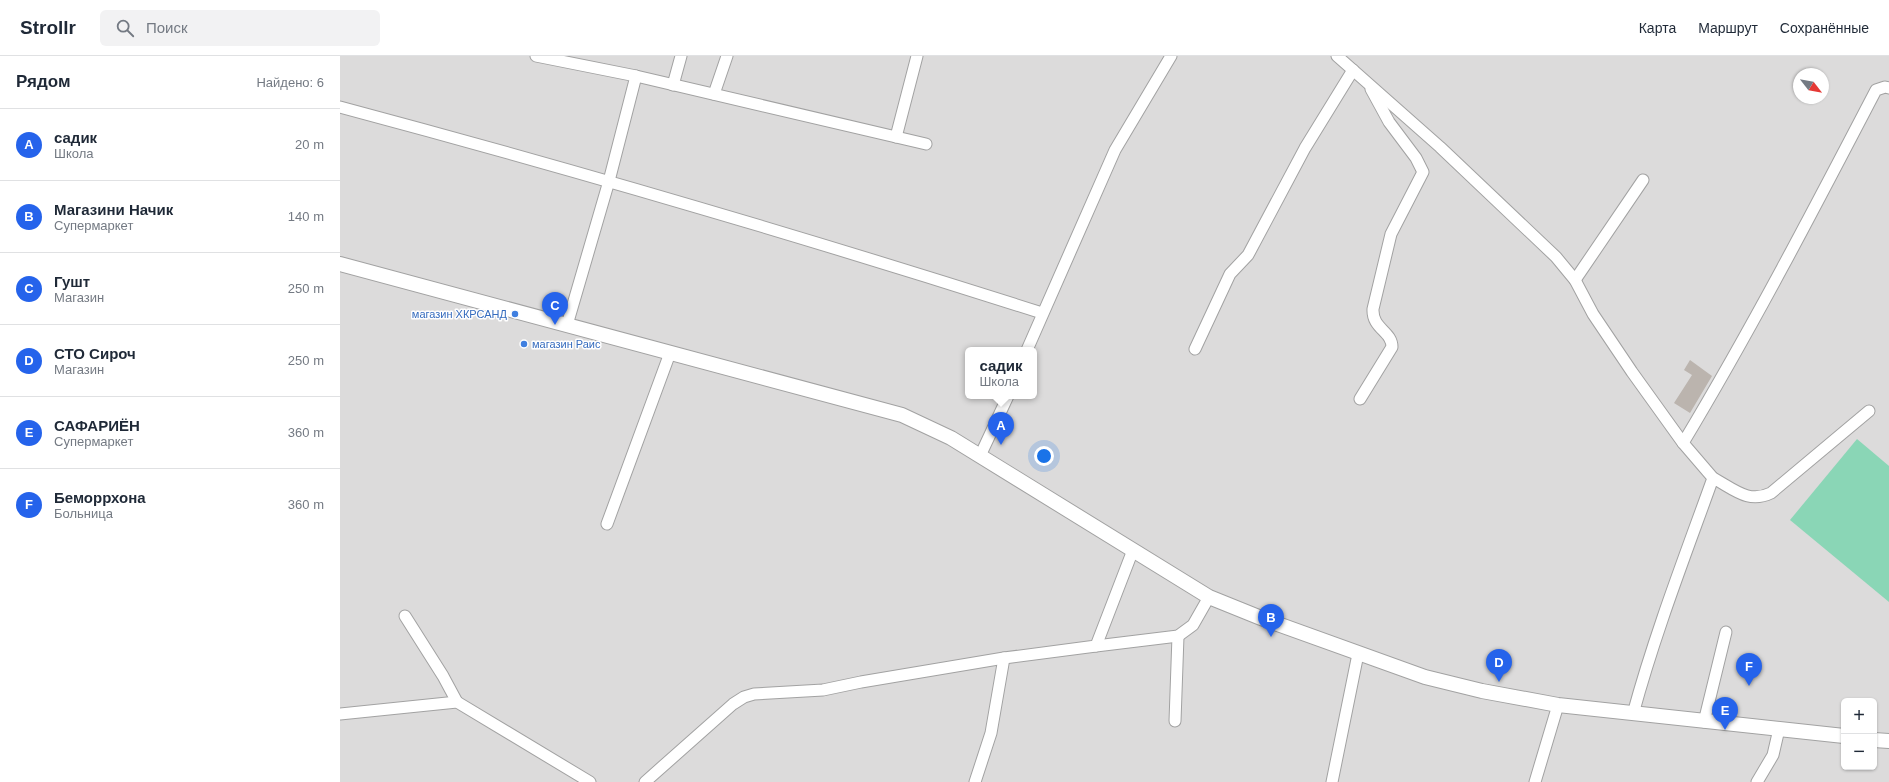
<!DOCTYPE html>
<html lang="ru">
<meta charset="utf-8">
<style>
:root{--surface:#fff;--page:#f2f2f3;--text:#1f2937;--muted:#747a83;--line:#e0e1e3;--accent:#2563eb}
body{margin:0;font-family:Helvetica,sans-serif;background:var(--page);color:var(--text)}
.controls{position:absolute;right:12px;bottom:12px;display:grid;overflow:hidden;border-radius:6px;box-shadow:0 1px 3px #0004}
.controls button{width:36px;height:36px;display:grid;place-items:center;padding:0;border:0;border-bottom:1px solid var(--line);background:var(--surface);color:var(--text);font:20px sans-serif}
.compass{position:absolute;left:1453px;top:12px;width:36px;height:36px;border-radius:50%;background:var(--surface);box-shadow:0 1px 3px #0004;rotate:121deg}
.you{position:absolute;left:704px;top:400px;width:14px;height:14px;margin:-10px;border:3px solid #fff;border-radius:50%;background:#1a73e8;box-shadow:0 0 0 6px #1a73e833}
.badge{display:grid;place-items:center;width:26px;height:26px;border-radius:50%;background:var(--accent);color:#fff;font-size:13px;font-weight:700}
.pin{position:absolute;translate:-50% -33px;filter:drop-shadow(0 1px 2px #0008)}
.pin::after{content:'';position:absolute;top:21px;width:14px;height:12px;background:inherit;clip-path:polygon(0 0,100% 0,50% 100%)}
.popup{position:absolute;left:625px;top:291px;width:72px;height:52px;box-sizing:border-box;display:grid;place-content:center;border-radius:6px;background:var(--surface);filter:drop-shadow(0 1px 3px #0005);font-size:13px;white-space:nowrap;color:var(--muted)}
.popup b{font-size:15px;color:var(--text)}
.popup::after{content:'';position:absolute;left:50%;top:100%;margin-left:-8px;border:8px solid transparent;border-top-color:var(--surface)}
.list{margin:0;padding:0;list-style:none}
h2{display:flex;justify-content:space-between;align-items:center;height:52px;margin:0;padding:0 16px;font-size:17px}
h2 small{font-size:13px;font-weight:400;color:var(--muted)}
.list li{display:grid;grid-template-columns:26px 1fr auto;gap:12px;align-items:center;box-sizing:border-box;height:72px;padding:0 16px;border-top:1px solid var(--line)}
.list b{display:block;font-size:15px;white-space:nowrap}
.list p{margin:0;font-size:13px;white-space:nowrap;color:var(--muted)}
.list em{font-size:13px;font-style:normal;color:var(--muted)}
.icon{flex:none;width:22px;height:22px;fill:none;stroke:currentColor;stroke-width:2;stroke-linecap:round;stroke-linejoin:round}
.map{position:relative;flex:none;width:1549px;height:726px;overflow:hidden}
header{display:flex;align-items:center;gap:24px;box-sizing:border-box;height:56px;padding:0 20px;background:var(--surface);border-bottom:1px solid var(--line)}
header strong{font-size:19px}
nav{display:flex;gap:22px;margin-inline-start:auto;font-size:14px}
.search{width:280px;height:36px;background:var(--page);display:flex;align-items:center;gap:10px;box-sizing:border-box;padding:0 14px;border-radius:6px;color:var(--muted);font-size:15px}
main{display:flex}
aside{flex:1;background:var(--surface)}
.map>svg:first-child{display:block}
</style>
<header>
<strong>Strollr</strong>
<div class="search"><svg class="icon" aria-label="search" viewBox="0 0 24 24"><circle cx="10" cy="10" r="6"/><path d="M15 15l6 6"/></svg>Поиск</div>
<nav><a>Карта</a><a>Маршрут</a><a>Сохранённые</a></nav>
</header>
<main>
<aside>
<h2>Рядом<small>Найдено: 6</small></h2>
<ul class="list">
<li><span class="badge">A</span><div><b>садик</b><p>Школа</p></div><em>20 m</em></li>
<li><span class="badge">B</span><div><b>Магазини Начик</b><p>Супермаркет</p></div><em>140 m</em></li>
<li><span class="badge">C</span><div><b>Гушт</b><p>Магазин</p></div><em>250 m</em></li>
<li><span class="badge">D</span><div><b>СТО Сироч</b><p>Магазин</p></div><em>250 m</em></li>
<li><span class="badge">E</span><div><b>САФАРИЁН</b><p>Супермаркет</p></div><em>360 m</em></li>
<li><span class="badge">F</span><div><b>Беморрхона</b><p>Больница</p></div><em>360 m</em></li>
</ul>
</aside>
<div class="map">
<svg width="1549" height="726" viewBox="0 0 1549 726">
<rect width="100%" height="100%" fill="#eeebe5"/>
<path fill="#dcdbdb" fill-rule="evenodd" d="M0 0H1549V726H0ZM1459 18H1483V42H1459ZM628 294H694V340H628ZM1504 645H1534V711H1504Z"/>
<path fill="#8ad6b6" d="M1517 383 1549 410V546L1450 464Z"/>
<path fill="#bbb4ae" d="M1350 304 1372 320 1350 357 1334 347 1352 319 1344 314Z"/>
<g fill="none" stroke-linecap="round" stroke-linejoin="round">
<g stroke="#a2a2a2" stroke-width="13">
<g id="minor">
<path d="M196 0 296 20 586 88"/>
<path d="M997 0 1100 91 1216 201 1235 224 1253 258 1292 316 1343 387 1373 422C1345 500 1315 577 1293 658"/>
<path d="M333 29 341 0"/>
<path d="M374 38 387 0"/>
<path d="M0 51C236 114 470 183 702 257"/>
<path d="M556 81 577 0"/>
<path d="M1235 224 1303 124"/>
<path d="M227 269 269 125 296 20"/>
<path d="M855 293 890 218 908 199 965 92 1013 14"/>
<path d="M687 294 775 94 831 0"/>
<path d="M1020 343 1052 291C1052 275 1032 273 1033 253L1051 178 1083 116 1076 102 1049 66 1031 33"/>
<path d="M1343 387C1412 272 1474 153 1536 34L1545 31 1549 32"/>
<path d="M640 400 668 340"/>
<path d="M1373 422C1394 433 1408 448 1431 437L1529 355"/>
<path d="M267 468 330 297"/>
<path d="M65 560 103 620 117 646"/>
<path d="M756 590 838 580 853 569 869 541"/>
<path d="M0 658 117 646 250 726"/>
<path d="M835 665 838 580"/>
<path d="M1364 666 1386 576"/>
<path d="M305 726 393 648 404 641 414 638 483 634 521 626 664 602 756 590 793 494"/>
<path d="M635 726 651 677 664 602"/>
<path d="M992 726 1018 598"/>
<path d="M1195 726 1218 649"/>
<path d="M1417 726 1433 699 1439 673"/>
</g>
</g>
<g stroke="#a2a2a2" stroke-width="16">
<g id="tertiary">
<path d="M0 208 562 359 611 382 869 541 921 562 1085 621 1142 635 1218 649 1504 680"/>
<path d="M1534 684 1549 685"/>
</g>
</g>
<use href="#minor" stroke="#fff" stroke-width="11"/>
<use href="#tertiary" stroke="#fff" stroke-width="14"/>
</g>
<g fill="#3f7fe0" stroke="#fff" stroke-width="1.5">
<circle cx="175" cy="258" r="4"/>
<circle cx="184" cy="288" r="4"/>
</g>
<g text-anchor="middle" dominant-baseline="central" stroke-width="3" stroke-linejoin="round" paint-order="stroke">
<g font-size="11" fill="#366cbe" stroke="#fff" text-anchor="end">
<text x="167" y="258">магазин ХКРСАНД</text>
<text x="192" y="288" text-anchor="start">магазин Раис</text>
</g>
</g>
</svg>
<div class="controls">
<button>+</button>
<button>−</button>
</div>
<svg class="compass" viewBox="-18 -18 36 36"><path d="M0-13l5 13h-10z" fill="#e53935"/><path d="M0 13l5-13h-10z" fill="#747a83"/></svg>
<div class="you"></div>
<div class="pin badge" style="left:661px;top:389px">A</div>
<div class="popup"><b>садик</b>Школа</div>
<div class="pin badge" style="left:931px;top:581px">B</div>
<div class="pin badge" style="left:215px;top:269px">C</div>
<div class="pin badge" style="left:1159px;top:626px">D</div>
<div class="pin badge" style="left:1385px;top:674px">E</div>
<div class="pin badge" style="left:1409px;top:630px">F</div>
</div>
</main>
